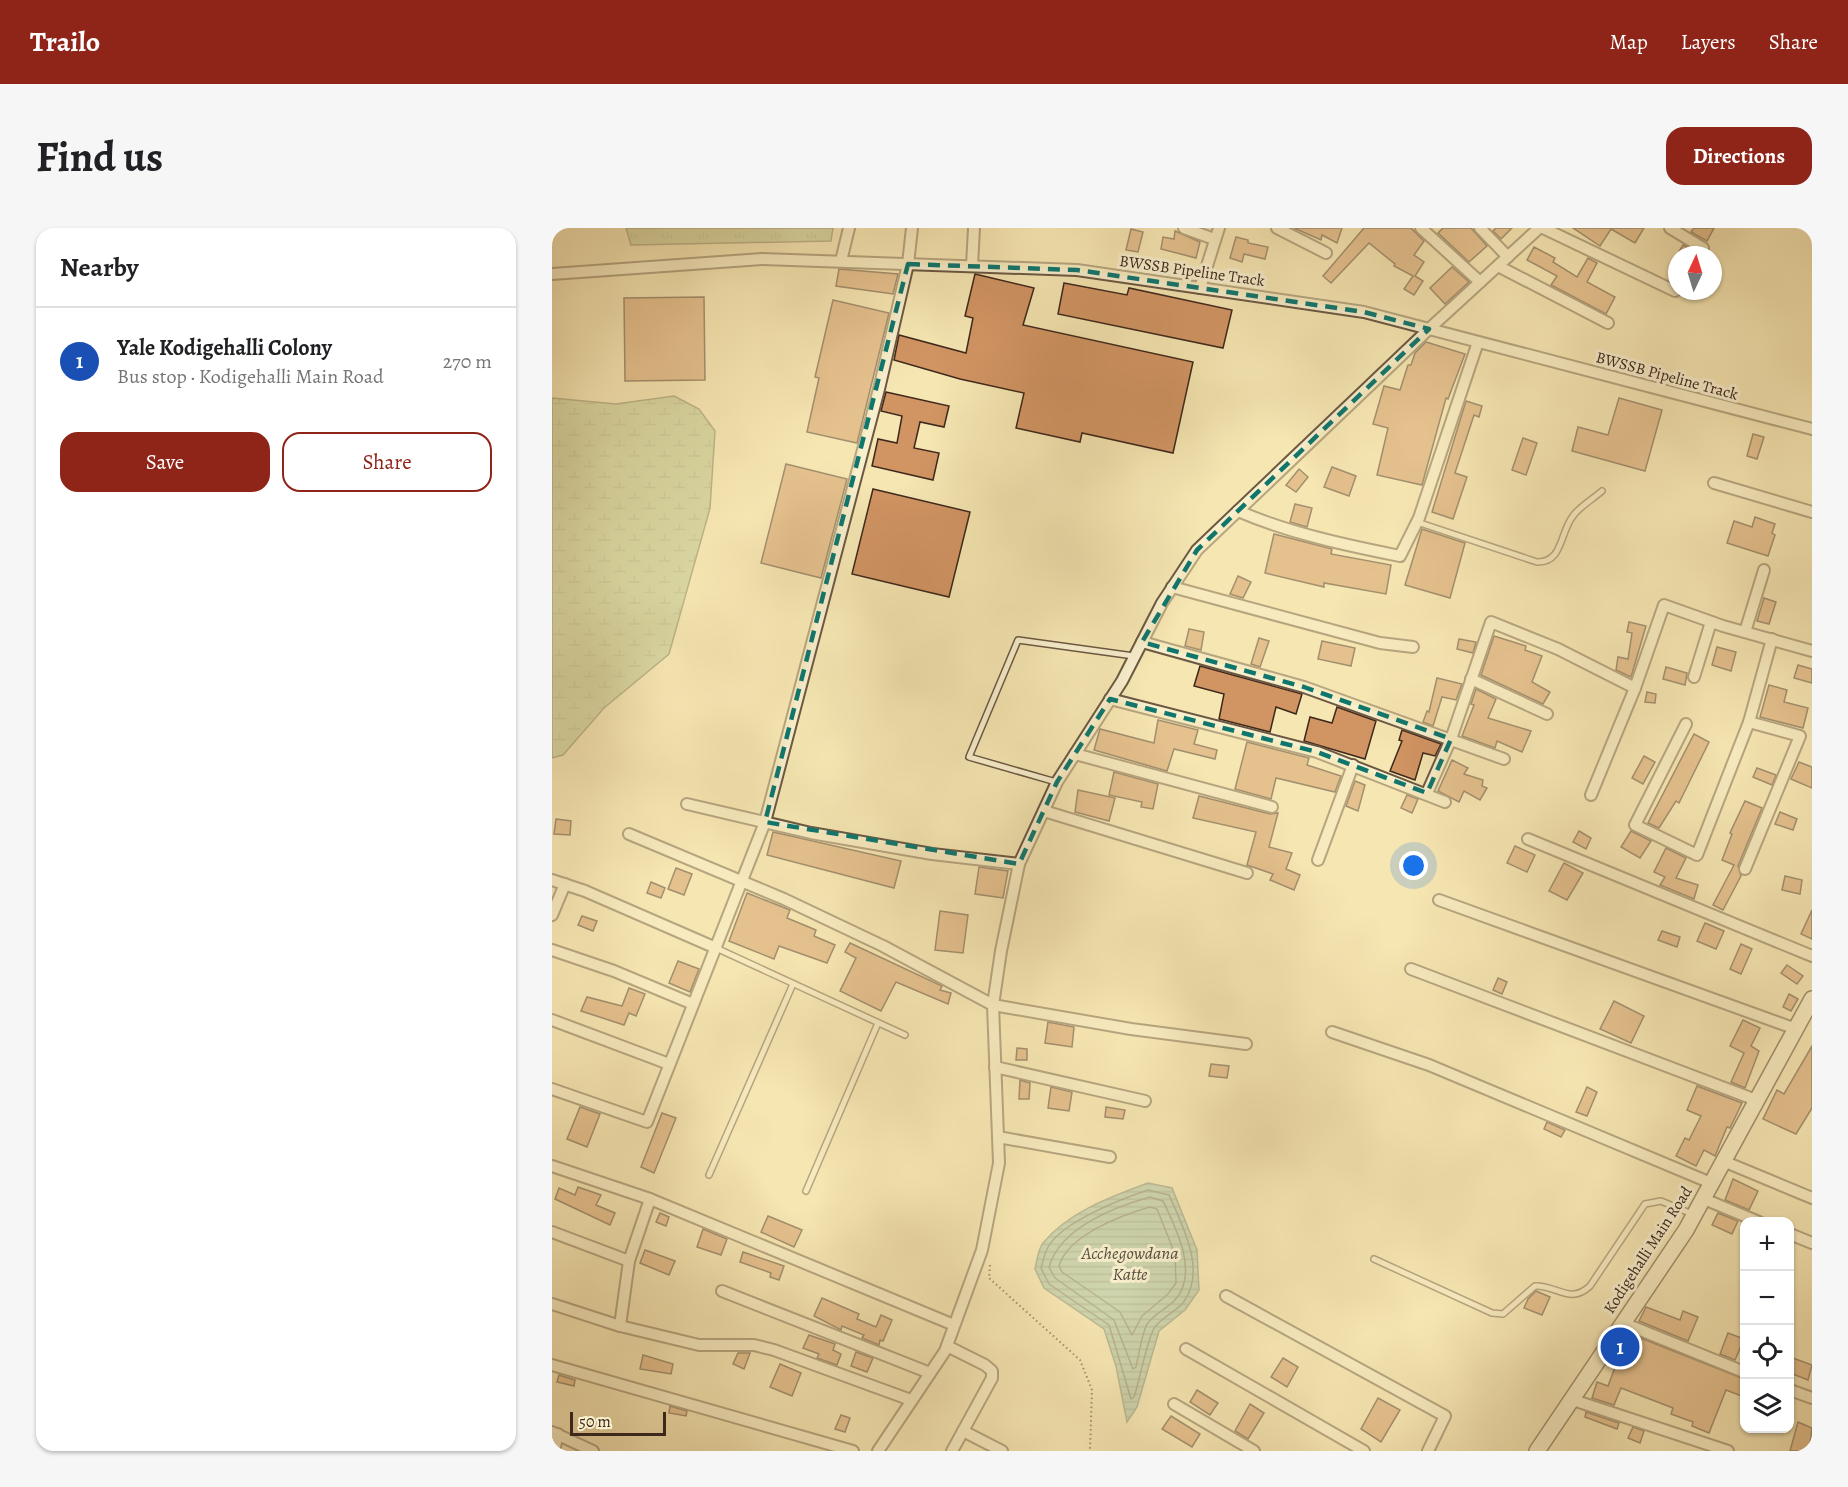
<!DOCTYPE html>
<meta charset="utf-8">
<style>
:root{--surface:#fff;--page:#f6f6f6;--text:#202124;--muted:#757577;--line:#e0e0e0;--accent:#8f2418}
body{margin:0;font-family:Alegreya,serif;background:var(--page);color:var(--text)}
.controls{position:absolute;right:18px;bottom:18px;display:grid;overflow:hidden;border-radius:12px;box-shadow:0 2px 4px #0004}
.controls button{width:54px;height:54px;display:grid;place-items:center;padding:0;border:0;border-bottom:2px solid var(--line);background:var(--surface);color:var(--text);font:30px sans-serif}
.compass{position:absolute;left:1116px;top:18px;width:54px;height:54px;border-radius:50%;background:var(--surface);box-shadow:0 2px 4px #0004;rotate:4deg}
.scale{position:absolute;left:18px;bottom:15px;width:96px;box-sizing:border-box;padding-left:6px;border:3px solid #3e281c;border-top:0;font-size:16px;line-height:21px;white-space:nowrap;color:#3e281c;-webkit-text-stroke:4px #f8efcd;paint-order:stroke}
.you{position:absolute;left:862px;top:638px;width:21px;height:21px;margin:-15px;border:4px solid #fff;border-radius:50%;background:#1a73e8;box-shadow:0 0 0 9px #1a73e833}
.badge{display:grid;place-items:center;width:39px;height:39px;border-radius:50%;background:var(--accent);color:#fff;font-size:20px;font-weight:700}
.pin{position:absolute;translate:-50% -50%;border:3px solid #fff;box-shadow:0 2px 6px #0006}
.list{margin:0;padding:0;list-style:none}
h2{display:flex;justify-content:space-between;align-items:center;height:78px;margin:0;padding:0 24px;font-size:26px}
h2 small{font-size:20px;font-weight:400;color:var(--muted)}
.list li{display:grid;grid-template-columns:39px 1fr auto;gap:18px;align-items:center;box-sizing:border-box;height:108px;padding:0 24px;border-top:2px solid var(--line)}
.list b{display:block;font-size:22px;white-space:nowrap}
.list p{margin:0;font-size:20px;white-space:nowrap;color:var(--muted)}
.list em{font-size:20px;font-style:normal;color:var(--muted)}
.actions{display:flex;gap:12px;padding:18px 24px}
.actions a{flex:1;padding:14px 0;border:2px solid var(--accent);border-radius:18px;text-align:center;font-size:21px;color:var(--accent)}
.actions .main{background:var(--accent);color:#fff}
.icon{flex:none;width:33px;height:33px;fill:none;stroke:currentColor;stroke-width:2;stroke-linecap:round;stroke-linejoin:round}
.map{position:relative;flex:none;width:1260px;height:1223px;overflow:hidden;border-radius:18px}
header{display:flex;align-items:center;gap:36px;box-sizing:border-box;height:84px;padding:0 30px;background:var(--accent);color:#fff}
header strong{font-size:28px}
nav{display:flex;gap:33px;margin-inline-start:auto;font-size:21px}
.intro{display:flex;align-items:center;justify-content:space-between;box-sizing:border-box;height:144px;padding:0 36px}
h1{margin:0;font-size:42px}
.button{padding:15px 27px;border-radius:18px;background:var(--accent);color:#fff;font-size:21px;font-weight:700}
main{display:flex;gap:36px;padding:0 36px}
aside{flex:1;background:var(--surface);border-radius:18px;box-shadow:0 2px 4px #0004}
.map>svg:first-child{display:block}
</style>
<header>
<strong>Trailo</strong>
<nav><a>Map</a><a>Layers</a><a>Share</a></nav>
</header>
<div class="intro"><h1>Find us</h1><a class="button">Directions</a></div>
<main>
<aside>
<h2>Nearby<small></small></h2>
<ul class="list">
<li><span class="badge" style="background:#1a4fb4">1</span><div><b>Yale Kodigehalli Colony</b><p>Bus stop · Kodigehalli Main Road</p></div><em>270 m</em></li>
</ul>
<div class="actions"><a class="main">Save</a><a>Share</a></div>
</aside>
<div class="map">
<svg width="1260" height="1223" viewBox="0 0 1260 1223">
<defs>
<pattern id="grass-tufts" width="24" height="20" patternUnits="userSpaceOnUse" patternTransform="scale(1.5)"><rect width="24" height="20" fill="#b8c68e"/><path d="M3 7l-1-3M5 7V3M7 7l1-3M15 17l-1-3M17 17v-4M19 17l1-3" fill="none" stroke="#9faa7a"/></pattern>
<pattern id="wetland-marsh" width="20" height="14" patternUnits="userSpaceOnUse" patternTransform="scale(1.5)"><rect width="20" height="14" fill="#b8c68e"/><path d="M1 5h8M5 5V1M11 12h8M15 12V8" fill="none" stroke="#9faa7a"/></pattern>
<pattern id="water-rules" width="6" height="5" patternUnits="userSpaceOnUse" patternTransform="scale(1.5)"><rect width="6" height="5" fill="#9dc0a7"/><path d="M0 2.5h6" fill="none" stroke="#819c87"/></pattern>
</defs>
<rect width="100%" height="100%" fill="#f5e6b2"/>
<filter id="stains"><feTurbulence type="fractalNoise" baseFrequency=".00333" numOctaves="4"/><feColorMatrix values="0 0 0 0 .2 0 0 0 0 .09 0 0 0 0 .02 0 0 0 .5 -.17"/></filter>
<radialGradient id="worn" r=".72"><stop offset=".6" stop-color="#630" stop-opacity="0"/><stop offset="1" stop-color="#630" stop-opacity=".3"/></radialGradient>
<path fill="url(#grass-tufts)" stroke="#7b7755" stroke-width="1.5" d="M74 0H281L279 13 79 17Z"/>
<path fill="url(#wetland-marsh)" stroke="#7b7755" stroke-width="1.5" d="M122 168 147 181 163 203 158 280 117 426 52 480 11 527 0 530V170L64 176Z"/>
<path fill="url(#water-rules)" stroke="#77836f" stroke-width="1.5" d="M596 955 620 960 645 1022 647 1062 633 1082 607 1103 585 1179 575 1194 564 1138 552 1101 492 1060 483 1041C485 1033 486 1021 491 1015 518 983 559 969 596 955Z"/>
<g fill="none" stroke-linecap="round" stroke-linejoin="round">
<g stroke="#6e7462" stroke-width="1.5">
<path d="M596 962 617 967C631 999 655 1043 631 1075 623 1084 610 1089 603 1099 596 1107 587 1155 582 1169L579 1171 557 1097 497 1056 489 1040C491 1034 492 1027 495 1021 507 995 569 971 596 962Z"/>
<path d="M598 969 611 973C624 1000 648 1047 622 1073 614 1081 599 1088 594 1098 589 1111 587 1126 584 1139L581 1141 562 1092 503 1050 497 1039C508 1000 562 979 598 969Z"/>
<path d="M598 979 605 981 623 1026 624 1055 616 1066 590 1088 580 1107 568 1084 510 1044 507 1038C516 1007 570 987 598 979Z"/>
</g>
</g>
<g fill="#d19463" stroke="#3e281c" stroke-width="1.5">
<path d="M742 0H790L785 15 770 7 769 12Z"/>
<path d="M812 0H859L872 13 862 27 872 34 863 48 871 53 862 67 852 61 861 48 842 38 843 36 817 15 779 55 771 48Z"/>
<path d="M891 0H919L935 18 917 34 886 5Z"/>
<path d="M944 0H960L949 11 941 3Z"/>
<path d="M1021 0H1092L1083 15 1059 1 1048 18Z"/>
<path d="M1142 0H1162L1155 13 1139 4Z"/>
<path d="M579 1 591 4 586 24 574 22Z"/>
<path d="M623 3 648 14 644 30 609 21 611 9 622 11Z"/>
<path d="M684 9 696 12V15L716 19 713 31 692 26 690 34 678 30Z"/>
<path d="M1131 17 1145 25 1144 27H1125Z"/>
<path d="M982 19 1003 30 1001 34 1025 49 1036 30 1045 35 1035 54 1063 69 1054 86 999 57 1005 48 975 32Z"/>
<path d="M900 39 917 54 893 76 878 60Z"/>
<path d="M287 41 346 46 341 66 284 58Z"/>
<path d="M423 46 482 60 471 97 641 134 621 225 530 205 528 214 464 200 472 165 408 151 342 132 347 107 414 125 421 90 413 88Z"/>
<path d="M512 55 575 67 577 60 680 82 671 120 506 86Z"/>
<path d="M152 69 153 152 73 153 72 70Z"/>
<path d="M281 72 337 85 305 215 255 204 267 150 263 149Z"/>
<path d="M874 114 913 126 896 171 894 170 870 257 825 247 836 200 821 196 832 158 848 162 856 137H859L863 125Z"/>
<path d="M334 164 397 178 392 199 368 194 362 220 387 225 381 252 320 238 326 211 345 215 350 188 329 183Z"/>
<path d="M1067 170 1110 182 1093 243 1020 223 1026 199 1056 207Z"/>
<path d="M914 173 930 178 927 189 922 187 903 245 915 249 901 291 880 284Z"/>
<path d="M1201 206 1212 209 1205 231 1195 228Z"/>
<path d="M971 210 985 215 974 247 960 242Z"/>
<path d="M234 236 295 251 269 350 209 335Z"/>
<path d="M780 239 804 248 797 268 772 259Z"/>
<path d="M747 241 756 249 744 264 734 257Z"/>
<path d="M321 261 418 284 397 369 300 346Z"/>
<path d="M743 276 760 280 755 299 738 294Z"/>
<path d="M1203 289 1223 296 1220 305 1223 307 1216 328 1175 315 1182 293 1200 299Z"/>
<path d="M870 301 913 315 898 370 853 357Z"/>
<path d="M722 306 780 321 779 326 839 337 834 366 772 355V359L713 345Z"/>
<path d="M686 348 699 354 691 370 678 366Z"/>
<path d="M1212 370 1224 374 1217 396 1205 393Z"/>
<path d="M1077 394 1094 398 1079 449 1064 442 1066 429 1076 431 1080 405 1075 404Z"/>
<path d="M637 401 652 404 649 422 633 418Z"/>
<path d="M942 408 974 418 973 422 990 428 980 454 998 464 991 476 929 447Z"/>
<path d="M707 410 717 413 708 439 699 436Z"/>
<path d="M907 411 924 414 921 425 905 421Z"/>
<path d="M770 413 803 420 799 438 766 431Z"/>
<path d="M1165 419 1184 424 1179 443 1160 437Z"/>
<path d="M1246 437 1260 441V455L1242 450Z"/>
<path d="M648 438 750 466 744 486 724 479 718 504 667 491 672 466 642 458Z"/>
<path d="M1114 439 1135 445 1133 457 1111 451Z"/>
<path d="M885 450 910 456 904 472 890 469 881 498 871 494 875 483 877 484Z"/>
<path d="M1217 457 1235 462 1232 474 1256 480 1251 500 1208 489Z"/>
<path d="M924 461 944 471 936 490 979 503 970 524 945 513 943 520 910 508 922 477 919 476Z"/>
<path d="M1095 464 1104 466 1103 475 1093 474Z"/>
<path d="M785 479 824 493 813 531 752 513 758 489 780 495Z"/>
<path d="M606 492 646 502 642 516 665 522 663 531 622 521 615 543 542 522 548 501 602 515Z"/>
<path d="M850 502 889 516 883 528 871 525 863 552 838 543 850 513 847 512Z"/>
<path d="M1142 506 1157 514 1127 575 1124 573 1107 600 1096 595Z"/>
<path d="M695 514 757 530 755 537 789 548 783 564 724 550 719 571 683 561Z"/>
<path d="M1092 528 1103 534 1091 556 1080 550Z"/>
<path d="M900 532 916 540 912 546 931 552 930 558 935 560 928 572 912 563 907 574 886 563Z"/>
<path d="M1247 534 1260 539V560L1239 551Z"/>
<path d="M1205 540 1224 547 1220 557 1201 549Z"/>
<path d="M562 544 606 556 601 581 589 579 590 574 557 567Z"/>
<path d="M803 553 813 557 806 583 794 578Z"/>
<path d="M526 562 563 570 557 593 523 584Z"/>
<path d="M855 567 866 571 860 585 849 580Z"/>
<path d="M647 568 718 586 726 585 717 619 740 625 734 641 748 647 742 662 718 652 721 646 695 637 704 604 641 590Z"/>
<path d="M1193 573 1210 580 1186 638 1189 648 1171 682 1161 677 1182 637 1170 632 1180 606 1178 605Z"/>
<path d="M1228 584 1245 591 1241 602 1223 596Z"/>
<path d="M4 591 19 593 18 607 2 606Z"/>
<path d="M1027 603 1039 610 1034 621 1021 614Z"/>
<path d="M1079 603 1099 613 1088 630 1069 619Z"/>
<path d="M221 604 349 633 342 660 215 627Z"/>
<path d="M963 618 983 627 975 644 955 635Z"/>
<path d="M1114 620 1134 630 1124 650 1146 657 1142 671 1108 657 1113 649 1102 644Z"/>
<path d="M1012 635 1031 645 1015 672 997 663Z"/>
<path d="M427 639 456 643 451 670 423 666Z"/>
<path d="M124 640 140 646 132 667 116 661Z"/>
<path d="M1233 648 1250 652 1248 666 1230 662Z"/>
<path d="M99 654 113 660 109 670 95 665Z"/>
<path d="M195 665 238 682 235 690 264 702 262 708 283 717 275 735 227 718 222 731 177 713Z"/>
<path d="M1260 682V711L1249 706Z"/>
<path d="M388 683 416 687 411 725 383 722Z"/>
<path d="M30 688 45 693 41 703 26 697Z"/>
<path d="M1153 695 1172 703 1164 721 1145 713Z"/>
<path d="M1110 703 1128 709 1125 719 1106 712Z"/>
<path d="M298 715 390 758 388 762 399 765 396 776 344 754 329 783 288 763 304 730 293 724Z"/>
<path d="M1189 716 1200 721 1189 746 1178 741Z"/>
<path d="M126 733 147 741 138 764 117 755Z"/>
<path d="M1235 737 1251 748 1245 756 1229 745Z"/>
<path d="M946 750 955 754 950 766 941 762Z"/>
<path d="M77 760 93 766 84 788 77 785 72 797 29 783 35 769 70 778Z"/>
<path d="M1237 766 1246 771 1239 783 1231 779Z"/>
<path d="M1062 773 1092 788 1079 815 1048 801Z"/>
<path d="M1191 792 1208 800 1199 818 1207 823 1193 860 1179 854 1192 825 1178 818Z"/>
<path d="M496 794 522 799 520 819 493 815Z"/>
<path d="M1260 818V880L1244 906 1211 891 1225 862 1232 866Z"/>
<path d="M465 820 475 821V832H464Z"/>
<path d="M659 836 677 838 675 850 657 848Z"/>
<path d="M468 852 478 855 477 871H467Z"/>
<path d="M1145 858 1190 875 1178 900 1175 899 1163 928 1152 922 1144 938 1124 928 1133 910 1137 912 1149 888 1135 882Z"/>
<path d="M499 859 520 864 517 883 496 880Z"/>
<path d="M1035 859 1045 864 1035 888 1024 884Z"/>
<path d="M28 879 48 886 35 919 15 911Z"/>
<path d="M554 879 573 882 571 891 553 889Z"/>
<path d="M110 885 124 890 102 945 89 939Z"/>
<path d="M995 894 1013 902 1009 909 992 901Z"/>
<path d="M1181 951 1206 963 1197 982 1173 972Z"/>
<path d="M26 959 49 967 44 977 63 985 58 997 3 971 7 960 23 967Z"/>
<path d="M108 985 117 989 114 998 104 994Z"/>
<path d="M1166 985 1186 993 1180 1006 1160 997Z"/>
<path d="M216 988 250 1002 242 1019 209 1004Z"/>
<path d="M151 1001 175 1011 169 1027 145 1019Z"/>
<path d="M93 1022 123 1033 117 1047 88 1035Z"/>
<path d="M191 1024 232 1038 227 1052 218 1049 219 1045 188 1034Z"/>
<path d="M984 1063 998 1069 990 1087 972 1080 976 1071Z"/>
<path d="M270 1070 307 1086 305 1091 324 1099 329 1087 340 1092 331 1113 328 1112 327 1117 310 1110 312 1107 290 1098 289 1102 262 1088Z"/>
<path d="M1094 1079 1128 1092 1131 1083 1146 1089 1136 1113 1087 1093Z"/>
<path d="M1076 1105 1192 1151V1169L1174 1162 1157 1205 1140 1198 1141 1194 1119 1186 1121 1180 1069 1160 1062 1177 1040 1170 1045 1154 1056 1158Z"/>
<path d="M1176 1105 1192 1111 1183 1132 1168 1126Z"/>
<path d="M257 1107 283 1116 281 1122 289 1126 285 1137 265 1130 267 1126 251 1120Z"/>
<path d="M304 1124 321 1130 315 1144 299 1138Z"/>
<path d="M186 1125H198L192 1141 181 1136Z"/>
<path d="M91 1127 121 1136 119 1146 88 1141Z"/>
<path d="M1238 1129 1260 1137 1256 1152 1238 1145Z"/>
<path d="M731 1130 746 1139 735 1159 719 1149Z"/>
<path d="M228 1136 249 1145 240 1168 218 1159Z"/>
<path d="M7 1147 23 1152 22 1158 5 1154Z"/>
<path d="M645 1162 666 1175 658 1187 638 1174Z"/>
<path d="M826 1170 848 1182 829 1214 809 1201Z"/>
<path d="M698 1176 712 1185 696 1211 683 1203Z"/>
<path d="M118 1178 135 1183 134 1188 117 1185Z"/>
<path d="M1034 1184 1067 1195 1065 1201 1033 1189Z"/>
<path d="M289 1187 298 1190 293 1204 283 1201Z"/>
<path d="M619 1188 648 1206 640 1219 610 1201Z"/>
<path d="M1246 1194 1260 1200 1257 1223H1238Z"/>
<path d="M1081 1199 1092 1203 1088 1215 1076 1210Z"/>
</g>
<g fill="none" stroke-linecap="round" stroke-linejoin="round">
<g stroke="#6c5842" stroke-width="8">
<g id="lane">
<path d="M865 294 985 334C1011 335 1008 304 1021 288 1027 279 1041 271 1050 263"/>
<path d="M504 554 417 529 466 412 582 428"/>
<path d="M164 720 353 807"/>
<path d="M157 947 241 756"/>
<path d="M254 963 326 795"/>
<path d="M822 1031 940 1085 951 1086 983 1058C1005 1057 1018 1077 1038 1058L1093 976 1109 973 1140 986"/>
</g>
</g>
<g stroke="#6c5842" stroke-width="14">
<g id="street">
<path d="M632 0 662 11"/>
<path d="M725 0 774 25"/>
<path d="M869 0 928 54"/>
<path d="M928 0 956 29"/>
<path d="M991 0 1123 63"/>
<path d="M1118 0 1151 20"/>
<path d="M289 33 297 0"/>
<path d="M420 38 422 0"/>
<path d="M946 38 1056 95"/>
<path d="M0 46 210 31 525 42 812 84 1260 201"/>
<path d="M648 60 667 0"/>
<path d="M1162 255 1260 284"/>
<path d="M686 283C737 305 793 317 848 328L867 290 926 114"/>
<path d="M620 359 828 415 861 419"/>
<path d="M1193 404 1212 342"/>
<path d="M590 414 752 459 952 531"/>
<path d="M1142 449 1159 394"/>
<path d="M919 451 995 486"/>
<path d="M558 471 765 524 893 574"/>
<path d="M1134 496 1083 597 1145 627 1197 494"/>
<path d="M523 526 720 579"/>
<path d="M875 565 899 511 939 394 1006 421 1083 460"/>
<path d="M1039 567 1083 460 1112 377 1171 398 1260 423"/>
<path d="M135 576 259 605 380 626 467 636"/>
<path d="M492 583 695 645"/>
<path d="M77 606 232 671 331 718 441 777 579 801 694 816"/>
<path d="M976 611 1260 728"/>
<path d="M766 632 801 537"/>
<path d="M1193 641 1248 508 1197 494 1220 411"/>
<path d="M0 652 33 663 164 720"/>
<path d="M887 672 1244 801"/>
<path d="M0 687 13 656"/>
<path d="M0 722 62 743 141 776"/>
<path d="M859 741 1204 872"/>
<path d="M0 792 117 836"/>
<path d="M780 804 877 837 1159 955"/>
<path d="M443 839 593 873"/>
<path d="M0 861 95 894 213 594 327 161 356 36 360 0"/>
<path d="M446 909 558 929"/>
<path d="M1171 933 1260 970"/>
<path d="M0 938 98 971 402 1097"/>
<path d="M1152 971 1207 994"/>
<path d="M0 1004 77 1033 98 971"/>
<path d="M1238 1006 1260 1015"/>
<path d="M170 1063 378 1145"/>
<path d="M674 1068 893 1188 876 1223"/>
<path d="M0 1076 68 1098 147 1117H202L222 1122 359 1172"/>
<path d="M1071 1095 1192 1144"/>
<path d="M68 1098 77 1033"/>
<path d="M395 1118 433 1137 440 1143V1150L411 1203 450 1223"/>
<path d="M634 1121 812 1223"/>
<path d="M0 1137 301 1223"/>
<path d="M1238 1162 1260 1170"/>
<path d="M1018 1171 1176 1223"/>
<path d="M622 1176 702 1223"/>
<path d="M0 1204 41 1223"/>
<path d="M2 1223 6 1206"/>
<path d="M326 1223 393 1123 430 1022 447 935 441 777 449 723 467 636 505 554 570 453 610 375 645 322 877 101 987 0"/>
<path d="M400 1223 411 1203"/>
</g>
</g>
<g stroke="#3e281c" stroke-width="18">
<path id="secondary" d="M985 1223 1134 1002 1260 771"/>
</g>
<path stroke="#3e281c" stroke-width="2" stroke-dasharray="1.5 3" stroke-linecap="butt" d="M438 1037 437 1050 528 1132 540 1162 538 1223"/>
<use href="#lane" stroke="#f8efcd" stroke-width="5"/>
<use href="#street" stroke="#f8efcd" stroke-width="10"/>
<use href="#secondary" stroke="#f8efcd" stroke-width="15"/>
</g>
<path d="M0 0H1260V1223H0ZM356 36 525 42 812 84 877 101 645 322 590 414 752 459 899 511 875 565 765 524 558 471 505 554 467 636 213 594Z" fill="#f5e6b2" fill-opacity=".55" fill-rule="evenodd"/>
<path fill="none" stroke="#0f766e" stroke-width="4.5" stroke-dasharray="12 8" stroke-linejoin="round" d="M356 36 525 42 812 84 877 101 645 322 590 414 752 459 899 511 875 565 765 524 558 471 505 554 467 636 213 594Z"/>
<g text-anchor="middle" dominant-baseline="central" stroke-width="6" stroke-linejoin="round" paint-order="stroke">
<g font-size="16" fill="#3e281c" stroke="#f8efcd">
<text transform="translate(640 43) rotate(8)">BWSSB Pipeline Track</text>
<text transform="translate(1115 148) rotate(15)">BWSSB Pipeline Track</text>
<text transform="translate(1096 1022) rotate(-57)">Kodigehalli Main Road</text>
</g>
<g font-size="18" font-style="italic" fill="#564e3f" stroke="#f8efcd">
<text x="578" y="1025">Acchegowdana<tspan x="578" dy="21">Katte</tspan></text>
</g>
</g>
<rect width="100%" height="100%" filter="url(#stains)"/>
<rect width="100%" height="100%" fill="url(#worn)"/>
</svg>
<div class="controls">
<button>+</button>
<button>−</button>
<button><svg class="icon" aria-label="locate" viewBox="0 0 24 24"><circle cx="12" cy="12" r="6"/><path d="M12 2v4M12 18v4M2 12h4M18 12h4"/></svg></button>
<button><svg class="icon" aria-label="layers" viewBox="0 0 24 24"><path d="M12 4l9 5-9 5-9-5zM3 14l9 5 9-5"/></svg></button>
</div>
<svg class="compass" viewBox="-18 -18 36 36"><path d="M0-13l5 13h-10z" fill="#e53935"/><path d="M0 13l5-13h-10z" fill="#757577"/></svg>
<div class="scale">50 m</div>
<div class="you"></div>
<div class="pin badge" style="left:1068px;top:1119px;background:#1a4fb4">1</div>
</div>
</main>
